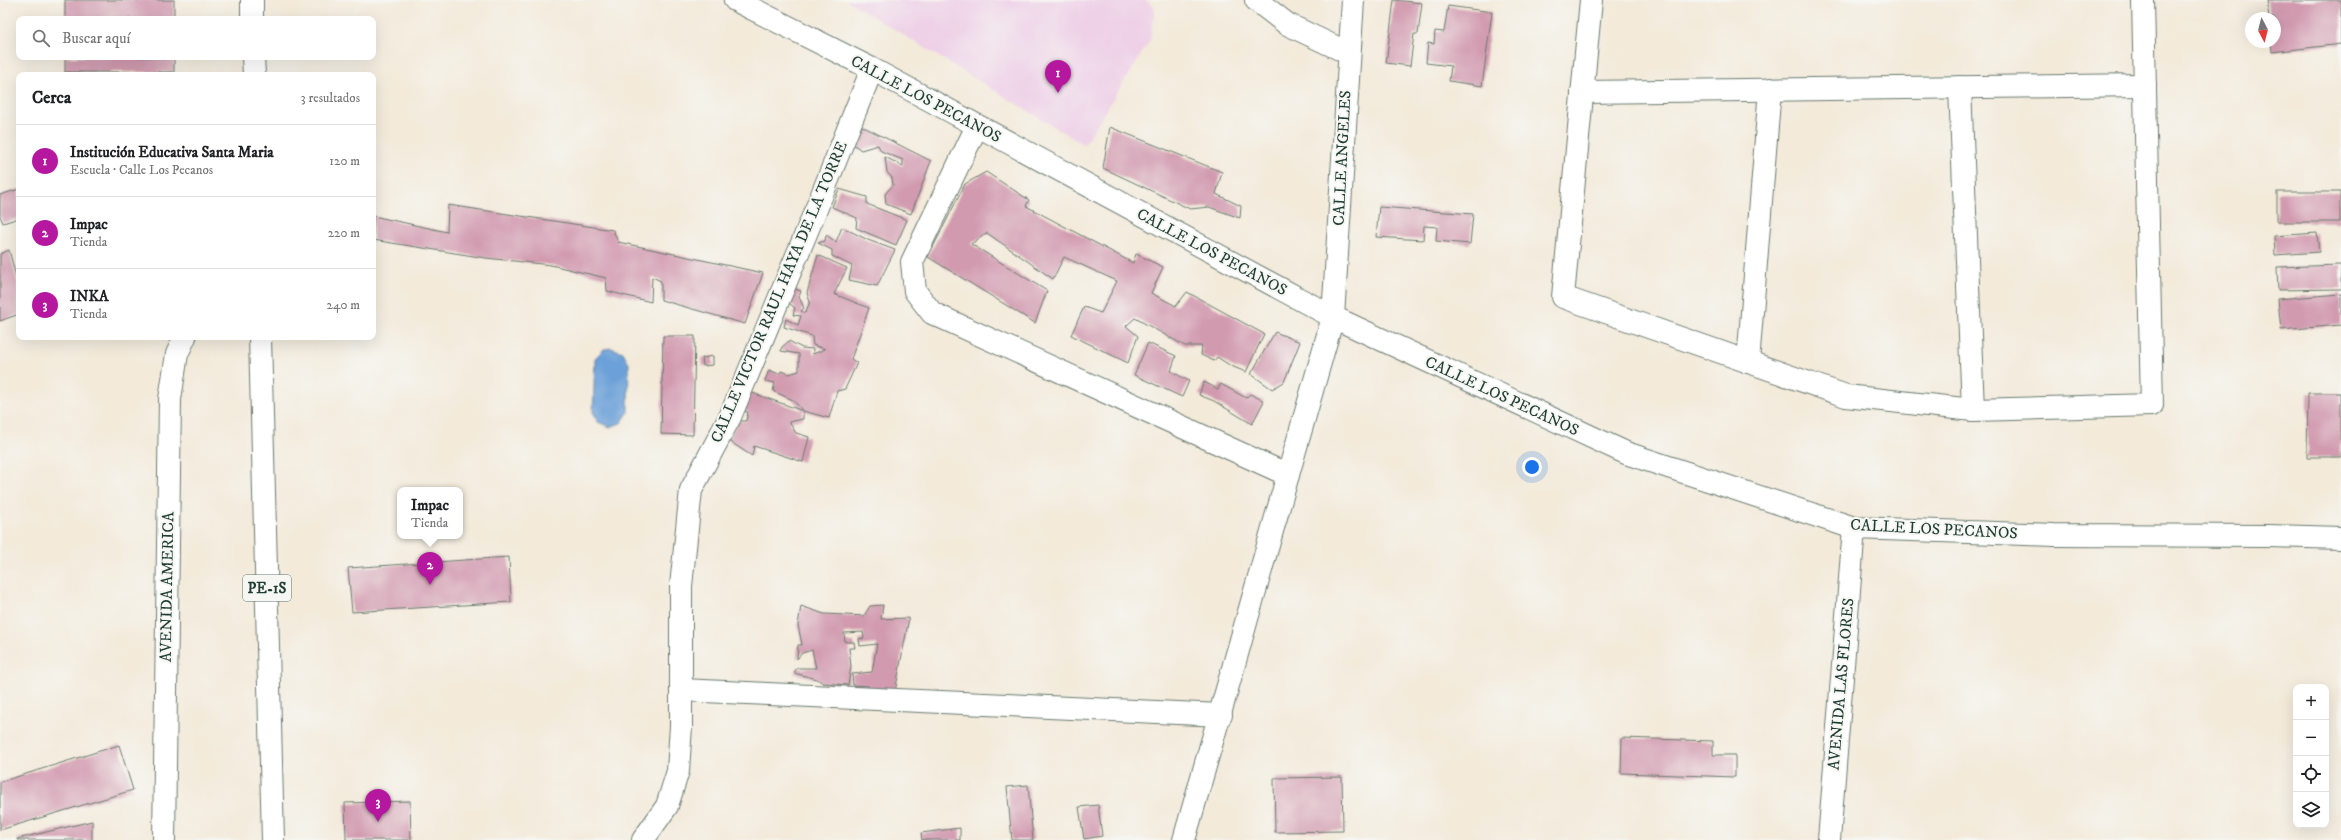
<!DOCTYPE html>
<html lang="es">
<meta charset="utf-8">
<style>
:root{--surface:#fff;--page:#f6f6f6;--text:#202124;--muted:#757577;--line:#e0e0e0;--accent:#b5179e}
body{margin:0;font-family:"IM FELL DW Pica",serif;background:var(--page);color:var(--text)}
.controls{position:absolute;right:12px;bottom:12px;display:grid;overflow:hidden;border-radius:8px;box-shadow:0 4px 16px #0002}
.controls button{width:36px;height:36px;display:grid;place-items:center;padding:0;border:0;border-bottom:1px solid var(--line);background:var(--surface);color:var(--text);font:20px sans-serif}
.compass{position:absolute;left:2245px;top:12px;width:36px;height:36px;border-radius:50%;background:var(--surface);box-shadow:0 4px 16px #0002;rotate:173deg}
.you{position:absolute;left:1532px;top:467px;width:14px;height:14px;margin:-10px;border:3px solid #fff;border-radius:50%;background:#1a73e8;box-shadow:0 0 0 6px #1a73e833}
.badge{display:grid;place-items:center;width:26px;height:26px;border-radius:50%;background:var(--accent);color:#fff;font-size:13px;font-weight:700}
.pin{position:absolute;translate:-50% -33px;filter:drop-shadow(0 1px 2px #0008)}
.pin::after{content:'';position:absolute;top:21px;width:14px;height:12px;background:inherit;clip-path:polygon(0 0,100% 0,50% 100%)}
.popup{position:absolute;left:397px;top:487px;width:66px;height:52px;box-sizing:border-box;display:grid;place-content:center;border-radius:8px;background:var(--surface);filter:drop-shadow(0 1px 3px #0005);font-size:13px;white-space:nowrap;color:var(--muted)}
.popup b{font-size:15px;color:var(--text)}
.popup::after{content:'';position:absolute;left:50%;top:100%;margin-left:-8px;border:8px solid transparent;border-top-color:var(--surface)}
.list{margin:0;padding:0;list-style:none}
h2{display:flex;justify-content:space-between;align-items:center;height:52px;margin:0;padding:0 16px;font-size:17px}
h2 small{font-size:13px;font-weight:400;color:var(--muted)}
.list li{display:grid;grid-template-columns:26px 1fr auto;gap:12px;align-items:center;box-sizing:border-box;height:72px;padding:0 16px;border-top:1px solid var(--line)}
.list b{display:block;font-size:15px;white-space:nowrap}
.list p{margin:0;font-size:13px;white-space:nowrap;color:var(--muted)}
.list em{font-size:13px;font-style:normal;color:var(--muted)}
.icon{flex:none;width:22px;height:22px;fill:none;stroke:currentColor;stroke-width:2;stroke-linecap:round;stroke-linejoin:round}
.map{position:relative;flex:none;width:2341px;height:840px;overflow:hidden}
.search{position:absolute;background:var(--surface);box-shadow:0 4px 16px #0002;left:16px;top:16px;width:360px;height:44px;display:flex;align-items:center;gap:10px;box-sizing:border-box;padding:0 14px;border-radius:8px;color:var(--muted);font-size:15px}
.panel{position:absolute;background:var(--surface);box-shadow:0 4px 16px #0002;left:16px;top:72px;width:360px;height:268px;border-radius:8px}
.map>svg:first-child{display:block}
</style>
<div class="map">
<svg width="2341" height="840" viewBox="0 0 2341 840">
<rect width="100%" height="100%" fill="#f6f6f2"/>
<filter id="ink" filterUnits="userSpaceOnUse"><feTurbulence type="fractalNoise" baseFrequency=".025" numOctaves="2"/><feDisplacementMap in="SourceGraphic" scale="8" xChannelSelector="R" yChannelSelector="G"/><feConvolveMatrix kernelMatrix="1 2 1 2 8 2 1 2 1" color-interpolation-filters="sRGB"/></filter>
<filter id="wash" filterUnits="userSpaceOnUse"><feTurbulence type="fractalNoise" baseFrequency=".012" numOctaves="4" result="noise"/><feDisplacementMap in="SourceGraphic" scale="16" xChannelSelector="R" yChannelSelector="G"/><feGaussianBlur stdDeviation="0.9" result="paint"/><feColorMatrix in="noise" values="0 0 0 0 0 0 0 0 0 0 0 0 0 0 0 0 0 1.4 0 .05"/><feComposite in="paint" operator="in"/></filter>
<g filter="url(#wash)">
<rect width="100%" height="100%" fill="#f3eada"/>
<path fill="#eed0e7" d="M846 0H1146L1155 8 1150 40 1084 145Z"/>
<path fill="#6ca0d8" stroke="#466e86" d="M611 348 623 352 629 363 628 413 621 423 610 427 598 422 593 412 595 358 604 349Z"/>
<g id="blocks">
<g fill="#d19aaf">
<rect x="65" y="0" width="109" height="19"/>
<path d="M1394 0 1422 3 1418 34H1414L1410 66 1386 63Z"/>
<path d="M2267 0H2341V44L2272 52 2271 42H2275V18H2269Z"/>
<path d="M1448 6 1492 12 1482 86 1449 81 1451 66 1426 63 1428 43 1434 44 1435 31 1444 32Z"/>
<rect x="65" y="57" width="109" height="15"/>
<path d="M862 126 931 161 911 214 886 204 885 194 893 185 892 178 887 172 885 157 903 166V160L881 151 878 145 861 150 853 144Z"/>
<path d="M1110 127 1222 172 1216 194 1241 206 1240 218 1209 207 1190 209 1103 168Z"/>
<path d="M986 172 1029 200 1026 206 1133 263 1136 254 1163 267 1151 293 1176 306 1187 292 1264 334 1246 372 1231 366 1217 357 1214 361 1201 355 1202 346H1185L1135 318 1126 326 1138 336 1128 363 1071 335 1084 307 1101 313 1117 281 1064 257 1053 279 987 233 971 244 1047 291 1035 323 928 257 965 184Z"/>
<path d="M19 189V218L3 223 0 216V195Z"/>
<path d="M839 189 867 197V204L907 220 896 245 856 228 857 218 832 207Z"/>
<rect x="2277" y="192" width="63" height="30"/>
<path d="M448 205 613 230 618 242 763 273 745 324 661 300V281L652 277 651 302 607 291 606 278 551 265 486 258 373 240V216L447 232Z"/>
<path d="M1379 207 1473 214 1470 244 1436 241 1437 227 1424 226 1423 240 1376 237Z"/>
<path d="M842 227 868 240 895 250 877 286 849 280 852 266 832 256V250L818 243 825 241 826 235 836 242Z"/>
<path d="M2317 233 2319 252 2275 255 2274 236Z"/>
<path d="M9 250 19 288V314L0 321V254Z"/>
<path d="M818 255 847 268 834 294 869 308 851 359 857 363 845 389 837 391 829 418 803 411V419L789 422 796 433 809 437 803 462 754 446 752 456 729 441 737 421H746L748 412 741 411 747 391 803 411 793 400 773 391 775 383 765 381 769 370 779 374 781 371 789 374 799 371V354L781 351 782 347 789 341 802 348 813 349V354L825 349 813 345 812 336 784 327 786 319 798 325 801 316 793 315 795 308 789 303 792 288 801 291 799 297 804 308 801 311 805 313 810 302 807 293Z"/>
<path d="M2341 265V289L2278 290 2277 267Z"/>
<path d="M2341 294V325L2281 330 2278 299Z"/>
<path d="M1275 332 1300 342 1284 382 1272 389 1251 374Z"/>
<path d="M663 336H695L693 435 661 434Z"/>
<path d="M1148 343 1176 356 1171 371 1189 381 1182 397 1134 375Z"/>
<path d="M713 356V365L703 366 702 358Z"/>
<path d="M1204 382 1218 389 1221 384 1246 398 1250 394 1264 401 1252 424 1214 401 1199 395Z"/>
<path d="M2308 393H2341V457H2307Z"/>
<path d="M509 557 511 602 352 612 348 568Z"/>
<path d="M883 605 881 619 909 618 894 697 868 694 869 686 853 685 852 674 872 672 877 644 860 646 859 639 864 638 863 632 844 633 845 642H854L855 648H849L851 667 848 685 823 683 817 679 794 673 797 668H816L812 650 802 653 797 659 798 645H802L798 625 801 606 824 614 864 616 870 606Z"/>
<path d="M1622 738 1713 741V755H1735V777L1621 773Z"/>
<path d="M119 745 133 790 0 830V782Z"/>
<path d="M1342 777 1343 831 1275 832 1274 778Z"/>
<path d="M1028 785 1033 840H1012L1007 787Z"/>
<path d="M410 801 411 840H346L345 803Z"/>
<path d="M1098 805 1102 836 1084 839 1079 807Z"/>
<path d="M92 821V840H17V839Z"/>
<path d="M960 828V840H922L921 833Z"/>
</g>
</g>
</g>
<g filter="url(#ink)">
<use href="#blocks" fill-opacity="0" stroke="#697a6e" stroke-width="1"/>
<g fill="none" stroke-linecap="round" stroke-linejoin="round">
<g stroke="#697a6e" stroke-width="24">
<g id="minor">
<path d="M1256 0 1287 24 1348 53"/>
<path d="M1591 0 1563 297 1846 396 1973 410 2152 405 2143 0"/>
<path d="M1960 87 1973 410"/>
<path d="M1582 92 2145 85"/>
<path d="M977 126 912 262 915 291 932 313 1288 475"/>
<path d="M1748 362 1770 89"/>
<path d="M681 690 1221 715"/>
<path d="M643 840 667 806 678 771 681 726V586L691 490 730 417 817 207 872 69"/>
<path d="M1184 840 1333 317 1353 0"/>
<path d="M1829 840 1854 528"/>
</g>
</g>
<g stroke="#697a6e" stroke-width="24">
<g id="tertiary">
<path d="M735 0 872 69 1333 317 1626 453 1854 528 2054 535 2269 536 2341 538"/>
<path d="M164 840 170 399 177 354 185 337"/>
</g>
</g>
<g stroke="#697a6e" stroke-width="24">
<g id="trunk">
<path d="M252 0V19"/>
<path d="M253 57 254 75"/>
<path d="M260 337 273 840"/>
</g>
</g>
<use href="#minor" stroke="#fff" stroke-width="22"/>
<use href="#tertiary" stroke="#fff" stroke-width="22"/>
<use href="#trunk" stroke="#fff" stroke-width="22"/>
</g>
</g>
<g text-anchor="middle" dominant-baseline="central" stroke-width="4" stroke-linejoin="round" paint-order="stroke">
<rect fill="#f6f6f2" stroke="#60746d" stroke-width="1" x="243" y="575" width="48" height="26" rx="3"/>
<g font-size="15" font-weight="bold" fill="#1f3d34">
<text x="267" y="588">PE-1S</text>
</g>
<g font-size="16" fill="#1f3d34" stroke="#f6f6f2">
<text transform="translate(926 99) rotate(28)">CALLE LOS PECANOS</text>
<text transform="translate(1342 158) rotate(-87)">CALLE ANGELES</text>
<text transform="translate(1212 252) rotate(28)">CALLE LOS PECANOS</text>
<text transform="translate(779 292) rotate(-67)">CALLE VICTOR RAUL HAYA DE LA TORRE</text>
<text transform="translate(1502 396) rotate(25)">CALLE LOS PECANOS</text>
<text transform="translate(1934 529) rotate(3)">CALLE LOS PECANOS</text>
<text transform="translate(167 587) rotate(-89)">AVENIDA AMERICA</text>
<text transform="translate(1841 684) rotate(-85)">AVENIDA LAS FLORES</text>
</g>
</g>
</svg>
<div class="controls">
<button>+</button>
<button>−</button>
<button><svg class="icon" aria-label="locate" viewBox="0 0 24 24"><circle cx="12" cy="12" r="6"/><path d="M12 2v4M12 18v4M2 12h4M18 12h4"/></svg></button>
<button><svg class="icon" aria-label="layers" viewBox="0 0 24 24"><path d="M12 4l9 5-9 5-9-5zM3 14l9 5 9-5"/></svg></button>
</div>
<svg class="compass" viewBox="-18 -18 36 36"><path d="M0-13l5 13h-10z" fill="#e53935"/><path d="M0 13l5-13h-10z" fill="#757577"/></svg>
<div class="you"></div>
<div class="pin badge" style="left:1058px;top:93px">1</div>
<div class="pin badge" style="left:430px;top:585px">2</div>
<div class="popup"><b>Impac</b>Tienda</div>
<div class="pin badge" style="left:378px;top:822px">3</div>
<div class="search"><svg class="icon" aria-label="search" viewBox="0 0 24 24"><circle cx="10" cy="10" r="6"/><path d="M15 15l6 6"/></svg>Buscar aquí</div>
<section class="panel">
<h2>Cerca<small>3 resultados</small></h2>
<ul class="list">
<li><span class="badge">1</span><div><b>Institución Educativa Santa Maria</b><p>Escuela · Calle Los Pecanos</p></div><em>120 m</em></li>
<li><span class="badge">2</span><div><b>Impac</b><p>Tienda</p></div><em>220 m</em></li>
<li><span class="badge">3</span><div><b>INKA</b><p>Tienda</p></div><em>240 m</em></li>
</ul>
</section>
</div>
